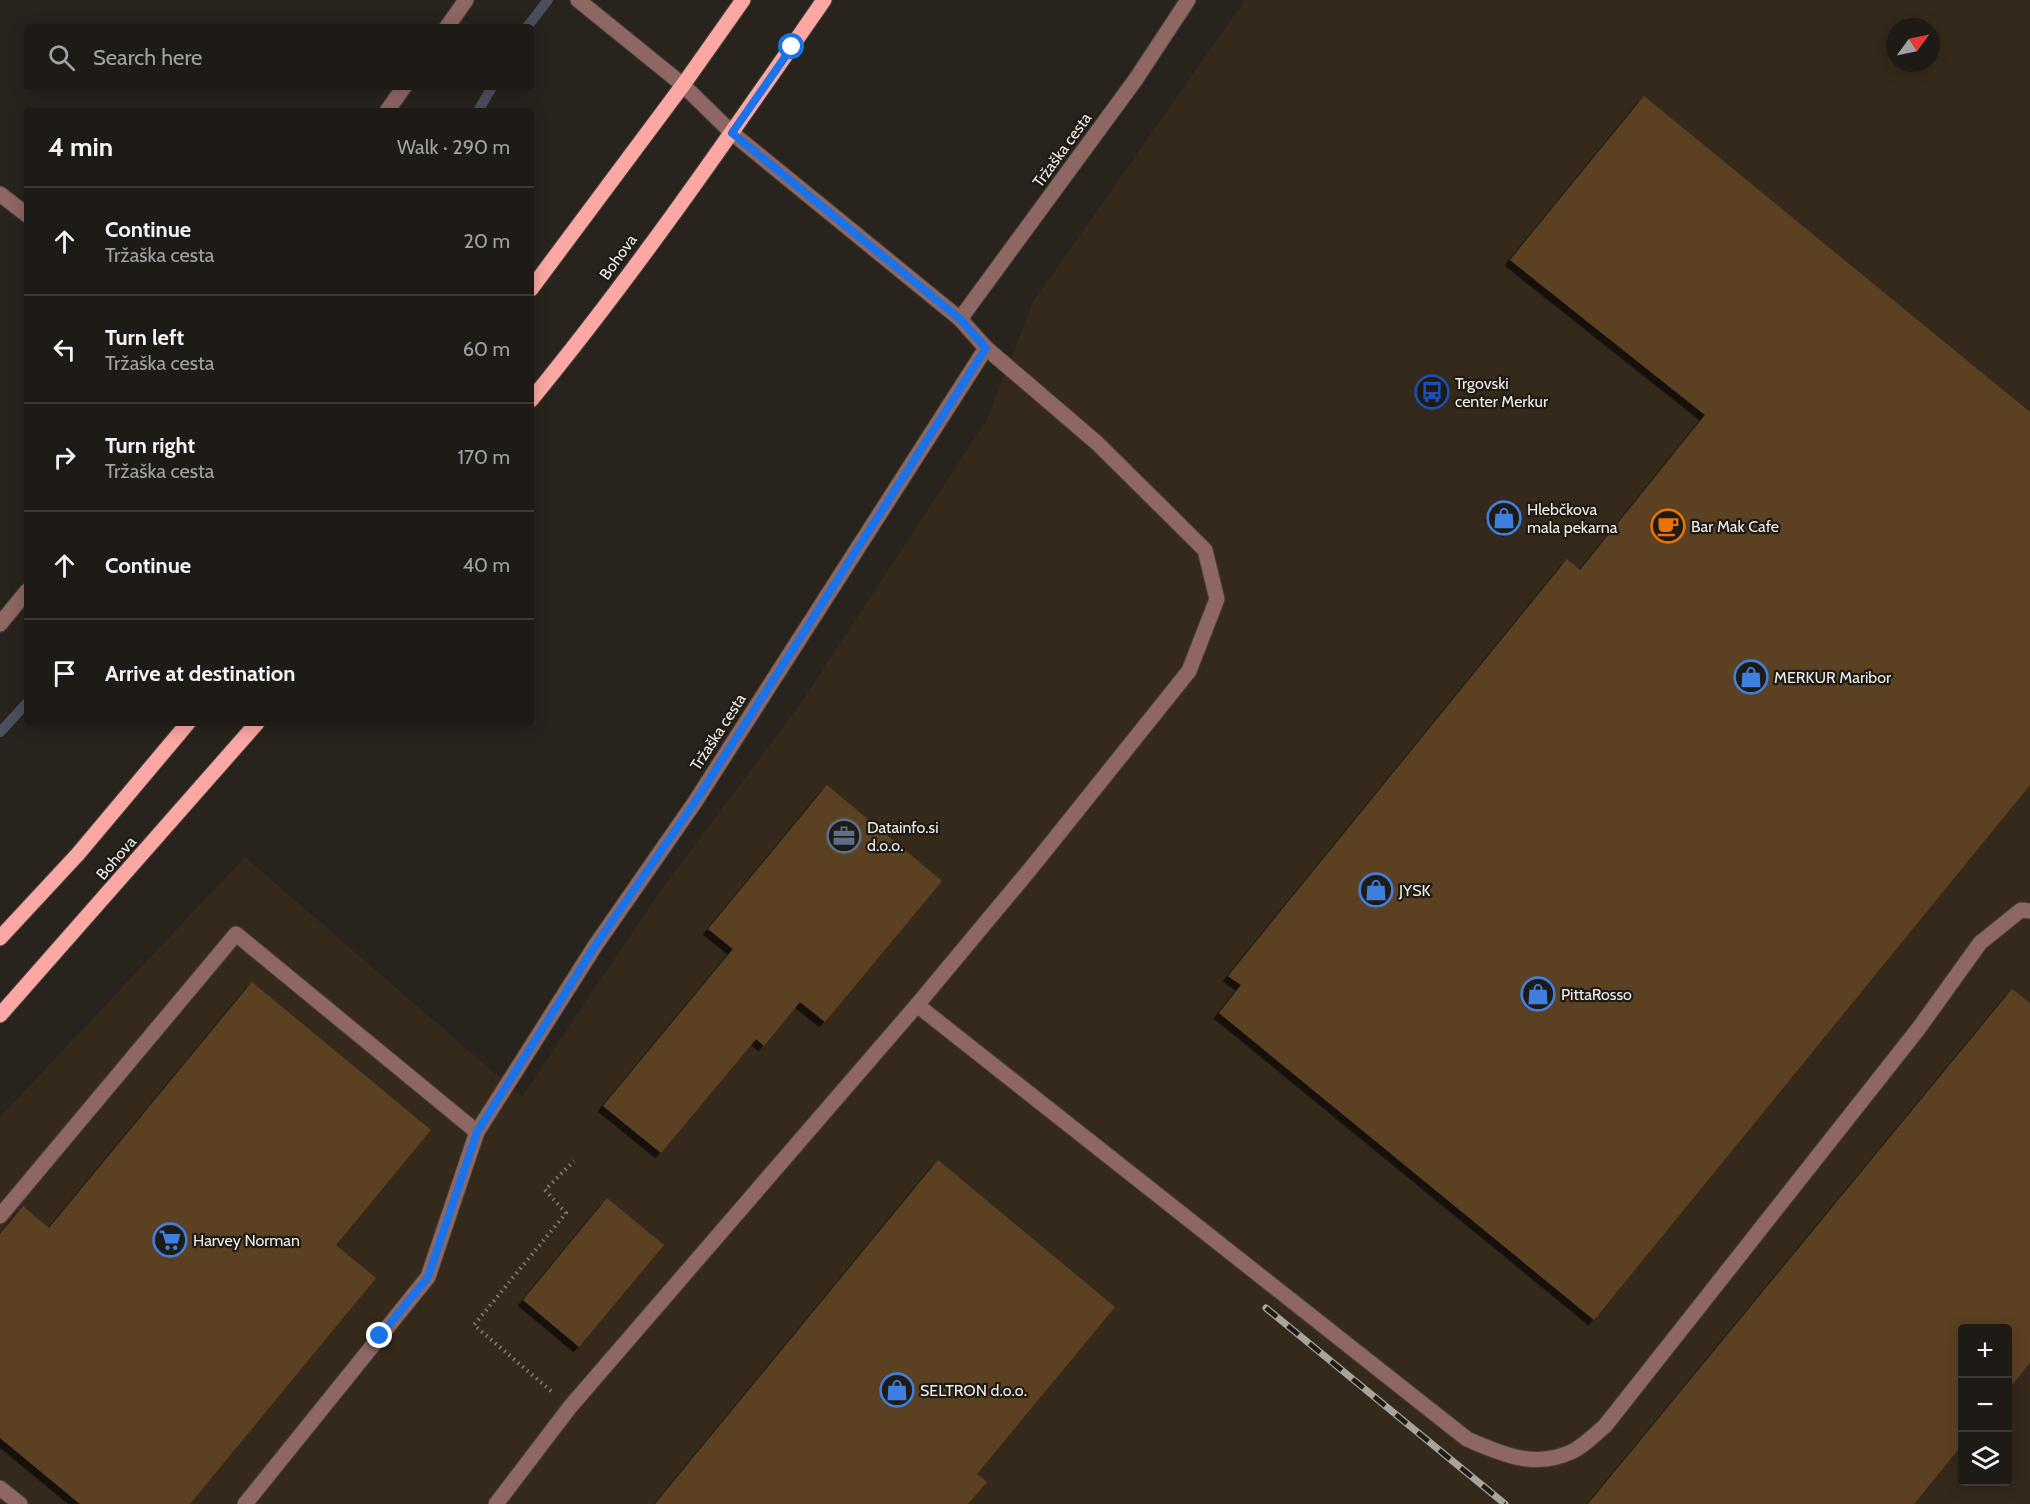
<!DOCTYPE html>
<meta charset="utf-8">
<style>
:root{--surface:#1e1b16;--page:#26241f;--text:#f1f3f6;--muted:#a1a1a1;--line:#3c3935}
body{margin:0;font-family:Cabin,sans-serif;background:var(--page);color:var(--text)}
.controls{position:absolute;right:18px;bottom:18px;display:grid;overflow:hidden;border-radius:6px;box-shadow:0 3px 15px #0003}
.controls button{width:54px;height:54px;display:grid;place-items:center;padding:0;border:0;border-bottom:2px solid var(--line);background:var(--surface);color:var(--text);font:30px sans-serif}
.compass{position:absolute;left:1886px;top:18px;width:54px;height:54px;border-radius:50%;background:var(--surface);box-shadow:0 3px 15px #0003;rotate:57deg}
.stop{position:absolute;width:18px;height:18px;margin:-14px;border:4px solid #1a73e8;border-radius:50%;background:#fff}
.stop.end{background:#1a73e8;border-color:#fff;box-shadow:0 2px 6px #0008}
.list{margin:0;padding:0;list-style:none}
h2{display:flex;justify-content:space-between;align-items:center;height:78px;margin:0;padding:0 24px;font-size:26px}
h2 small{font-size:20px;font-weight:400;color:var(--muted)}
.list li{display:grid;grid-template-columns:39px 1fr auto;gap:18px;align-items:center;box-sizing:border-box;height:108px;padding:0 24px;border-top:2px solid var(--line)}
.list b{display:block;font-size:22px;white-space:nowrap}
.list p{margin:0;font-size:20px;white-space:nowrap;color:var(--muted)}
.list em{font-size:20px;font-style:normal;color:var(--muted)}
.icon{flex:none;width:33px;height:33px;fill:none;stroke:currentColor;stroke-width:2;stroke-linecap:round;stroke-linejoin:round}
.map{position:relative;flex:none;width:2030px;height:1504px;overflow:hidden}
.search{position:absolute;background:var(--surface);box-shadow:0 3px 15px #0003;left:24px;top:24px;width:510px;height:66px;display:flex;align-items:center;gap:15px;box-sizing:border-box;padding:0 21px;border-radius:6px;color:var(--muted);font-size:22px}
.panel{position:absolute;background:var(--surface);box-shadow:0 3px 15px #0003;left:24px;top:108px;width:510px;height:618px;border-radius:6px}
.map>svg:first-child{display:block}
</style>
<div class="map">
<svg width="2030" height="1504" viewBox="0 0 2030 1504">
<defs>
<filter id="shadow"><feDropShadow dx="-5.5" dy="5.5" stdDeviation="0" flood-color="#0009"/></filter>
</defs>
<rect width="100%" height="100%" fill="#28241d"/>
<path fill="#35291b" fill-rule="evenodd" d="M1245 0H2030V1504H0V1117L245 857 522 1097 659 893 800 704 929 508 987 420 1033 302ZM1895 27H1931V63H1895ZM1962 1328H2008V1482H1962Z"/>
<g fill="none" stroke-linecap="round" stroke-linejoin="round">
<g stroke="#4a4e5f" stroke-width="10">
<path d="M527 27 548 0"/>
<path d="M478 111 492 87"/>
<path d="M0 732 27 703"/>
</g>
</g>
<g fill="#5c4124" filter="url(#shadow)">
<path d="M1644 96 2030 412V785L1594 1320 1219 1013 1241 985 1228 976 1567 559 1580 570 1705 415 1510 260Z"/>
<path d="M1499 505 1518 522 1509 532 1490 515Z"/>
<path d="M827 785 942 881 825 1022 800 1002 764 1046 756 1039 661 1153 603 1106 733 949 708 929Z"/>
<path d="M252 982 431 1130 336 1245 376 1278 190 1504H80L0 1438V1234L23 1206 49 1228Z"/>
<path d="M2012 989 2030 1003V1363L2008 1390V1328H1962V1445L1914 1504H1588Z"/>
<path d="M938 1160 1115 1307 977 1474 987 1482 968 1504H655Z"/>
<path d="M607 1198 664 1245 579 1347 523 1300Z"/>
</g>
<g fill="none" stroke-linecap="round" stroke-linejoin="round">
<g stroke="#444039" stroke-width="17">
<g id="minor">
<path d="M447 27 466 0"/>
<path d="M387 111 404 87"/>
<path d="M0 194 27 215"/>
<path d="M960 319 1136 79 1188 0"/>
<path d="M0 624 27 591"/>
<path d="M917 1005 1467 1439C1501 1454 1534 1469 1571 1452 1583 1447 1595 1434 1605 1426L1919 1028 1980 943 2021 910 2030 911"/>
<path d="M477 1132 595 946 695 802 986 348"/>
<path d="M0 1216 236 934 477 1132 428 1277 245 1504"/>
<path d="M0 1488 20 1504"/>
<path d="M496 1504 570 1407 917 1005 1032 867 1189 671 1217 599 1205 550 1097 443 986 348 960 319 732 133 683 85 578 0"/>
</g>
</g>
<g stroke="#444039" stroke-width="17">
<g id="major">
<path d="M531 289 683 85 743 0"/>
<path d="M531 400C636 272 730 135 824 0"/>
<path d="M0 938 78 854 188 723"/>
<path d="M0 1015 257 723"/>
</g>
</g>
<path stroke="#84807a" stroke-width="4" stroke-dasharray="1.5 4.5" stroke-linecap="butt" d="M551 1391 474 1325 566 1213 545 1190 574 1161"/>
<use href="#minor" stroke="#8e6664" stroke-width="15"/>
<use href="#major" stroke="#fba7a3" stroke-width="15"/>
<g stroke="#a8a49e" stroke-width="7">
<path id="rail" d="M1266 1308 1505 1504"/>
</g>
<use href="#rail" stroke="#1e1a14" stroke-width="4.5" stroke-dasharray="14" stroke-linecap="butt"/>
</g>
<g fill="none" stroke-linecap="round" stroke-linejoin="round">
<path stroke="#1a73e8" stroke-width="8" d="M380 1336 428 1277 477 1132 595 946 695 802 986 348 960 319 732 133 792 47"/>
</g>
<defs>
<g id="bus-ring" transform="scale(1.725)"><circle r="9.5" fill="#1e1a14" stroke="#1a4fb4" stroke-width="1.5"/><path d="M-5-6H5V4H4V6H2V4H-2V6H-4V4H-5ZM-3.5-4V0h7V-4ZM-3.5 1.2v1.5H-2V1.2ZM2 1.2v1.5H3.5V1.2Z" fill="#1a4fb4"/></g>
<g id="shop-ring" transform="scale(1.725)"><circle r="9.5" fill="#1e1a14" stroke="#3f7fe0" stroke-width="1.5"/><path d="M-5-2.5h2.3a2.7 3.5 0 0 1 5.4 0H5L5.5 6h-11ZM-1.5-2.5h3a1.5 2.3 0 0 0-3 0Z" fill="#3f7fe0"/></g>
<g id="cafe-ring" transform="scale(1.725)"><circle r="9.5" fill="#1e1a14" stroke="#e8710a" stroke-width="1.5"/><path d="M-5.5-4.5H6V0H3Q3 3.5 0 3.5H-2.5Q-5.5 3.5-5.5 0ZM3-3.2v2h1.7v-2ZM-6 4.5H4V6H-6Z" fill="#e8710a"/></g>
<g id="office-ring" transform="scale(1.725)"><circle r="9.5" fill="#1e1a14" stroke="#5c6f8a" stroke-width="1.5"/><path d="M-6-3h4V-5.5h4V-3h4V5H-6ZM-1-4.5V-3h2v-1.5ZM-6 0V1H6V0Z" fill="#5c6f8a"/></g>
<g id="supermarket-ring" transform="scale(1.725)"><circle r="9.5" fill="#1e1a14" stroke="#3f7fe0" stroke-width="1.5"/><path d="M-6-5.5h2.5l.6 2H6L4.5 2H-2.5L-4.4-4H-6ZM-1.5 3.2a1.3 1.3 0 1 0 .1 0ZM3 3.2a1.3 1.3 0 1 0 .1 0Z" fill="#3f7fe0"/></g>
</defs>
<g fill-rule="evenodd">
<use href="#bus-ring" x="1432" y="392"/>
<use href="#shop-ring" x="1504" y="518"/>
<use href="#cafe-ring" x="1668" y="526"/>
<use href="#shop-ring" x="1751" y="677"/>
<use href="#office-ring" x="844" y="836"/>
<use href="#shop-ring" x="1376" y="890"/>
<use href="#shop-ring" x="1538" y="994"/>
<use href="#supermarket-ring" x="170" y="1240"/>
<use href="#shop-ring" x="897" y="1390"/>
</g>
<g text-anchor="middle" dominant-baseline="central" stroke-width="4.5" stroke-linejoin="round" paint-order="stroke">
<g font-size="16" fill="#efece7" stroke="#1e1a14">
<text transform="translate(1062 150) rotate(-54)">Tržaška cesta</text>
<text transform="translate(618 257) rotate(-54)">Bohova</text>
<text transform="translate(718 732) rotate(-57)">Tržaška cesta</text>
<text transform="translate(116 858) rotate(-49)">Bohova</text>
</g>
<g font-size="16" fill="#efece7" stroke="#1e1a14" text-anchor="start">
<text x="1455" y="383">Trgovski<tspan x="1455" dy="18">center Merkur</tspan></text>
<text x="1527" y="509">Hlebčkova<tspan x="1527" dy="18">mala pekarna</tspan></text>
<text x="1691" y="526">Bar Mak Cafe</text>
<text x="1774" y="677">MERKUR Maribor</text>
<text x="867" y="827">Datainfo.si<tspan x="867" dy="18">d.o.o.</tspan></text>
<text x="1399" y="890">JYSK</text>
<text x="1561" y="994">PittaRosso</text>
<text x="193" y="1240">Harvey Norman</text>
<text x="920" y="1390">SELTRON d.o.o.</text>
</g>
</g>
</svg>
<div class="controls">
<button>+</button>
<button>−</button>
<button><svg class="icon" aria-label="layers" viewBox="0 0 24 24"><path d="M12 4l9 5-9 5-9-5zM3 14l9 5 9-5"/></svg></button>
</div>
<svg class="compass" viewBox="-18 -18 36 36"><path d="M0-13l5 13h-10z" fill="#e53935"/><path d="M0 13l5-13h-10z" fill="#a1a1a1"/></svg>
<div class="stop" style="left:792px;top:47px"></div>
<div class="stop end" style="left:380px;top:1336px"></div>
<div class="search"><svg class="icon" aria-label="search" viewBox="0 0 24 24"><circle cx="10" cy="10" r="6"/><path d="M15 15l6 6"/></svg>Search here</div>
<section class="panel">
<h2>4 min<small>Walk · 290 m</small></h2>
<ul class="list">
<li><svg class="icon" aria-label="ahead" viewBox="0 0 24 24"><path d="M12 20V5M6 11l6-6 6 6"/></svg><div><b>Continue</b><p>Tržaška cesta</p></div><em>20 m</em></li>
<li><svg class="icon" aria-label="left" viewBox="0 0 24 24"><path d="M17 20v-9H6M10 6l-5 5 5 5"/></svg><div><b>Turn left</b><p>Tržaška cesta</p></div><em>60 m</em></li>
<li><svg class="icon" aria-label="right" viewBox="0 0 24 24"><path d="M7 20v-9h11M14 6l5 5-5 5"/></svg><div><b>Turn right</b><p>Tržaška cesta</p></div><em>170 m</em></li>
<li><svg class="icon" aria-label="ahead" viewBox="0 0 24 24"><path d="M12 20V5M6 11l6-6 6 6"/></svg><div><b>Continue</b></div><em>40 m</em></li>
<li><svg class="icon" aria-label="arrive" viewBox="0 0 24 24"><path d="M6 21V4h12l-3 4 3 4H6"/></svg><div><b>Arrive at destination</b></div></li>
</ul>
</section>
</div>
